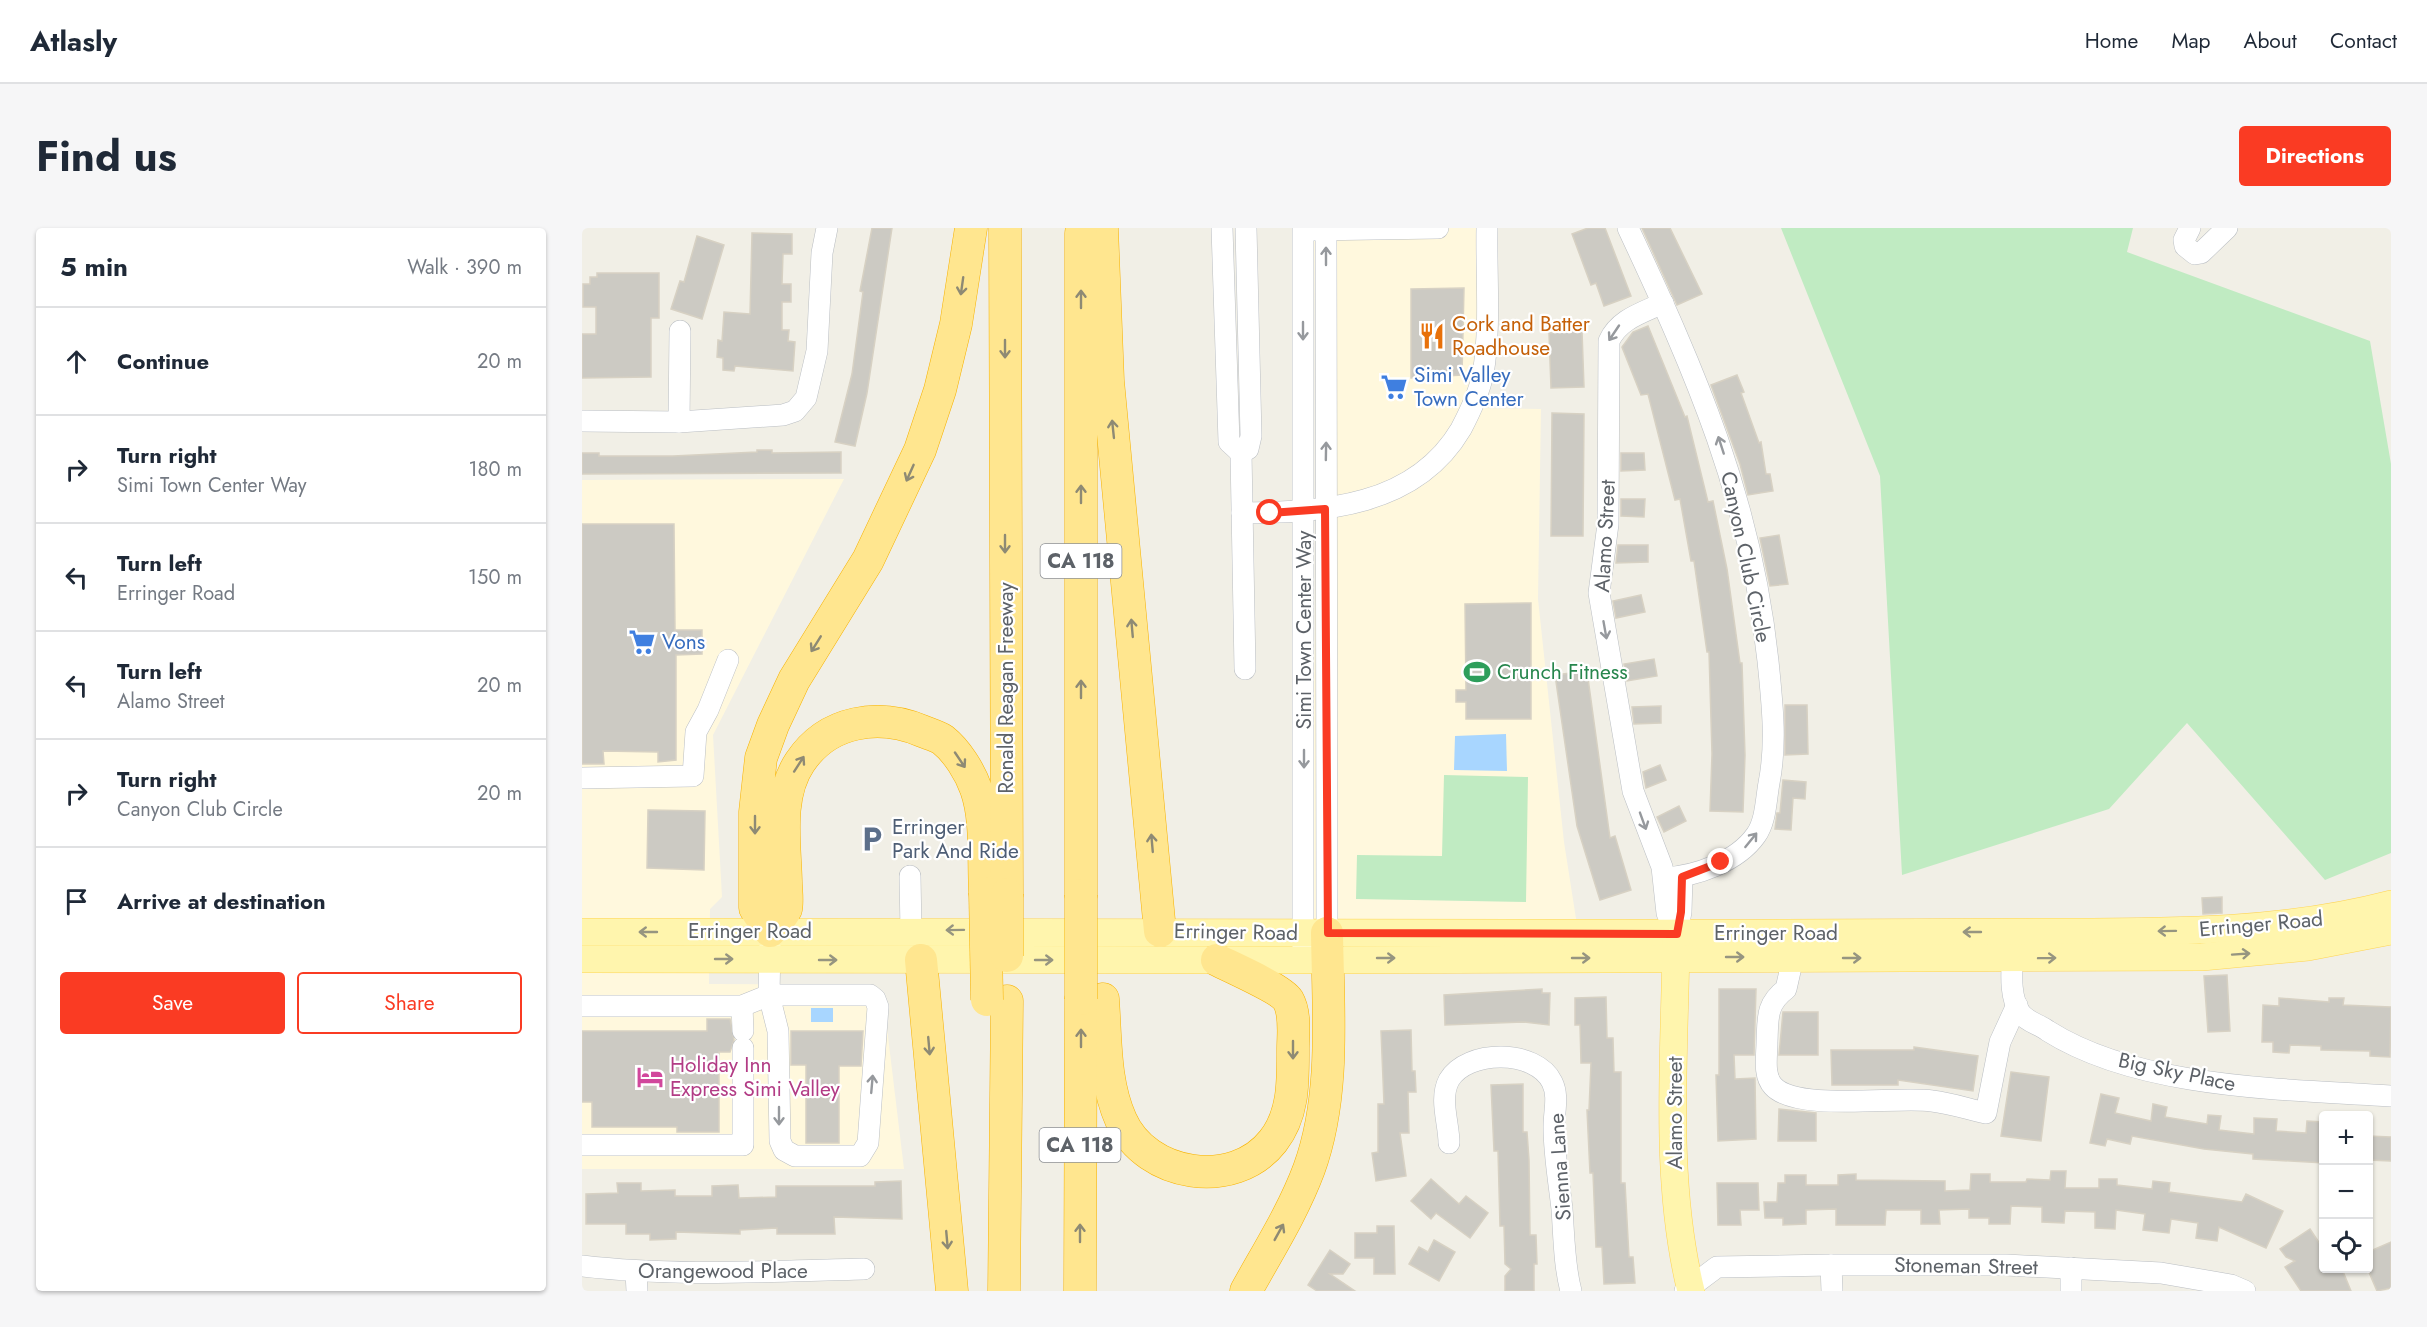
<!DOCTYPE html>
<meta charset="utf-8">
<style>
:root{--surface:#fff;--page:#f6f6f7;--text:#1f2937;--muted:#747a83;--line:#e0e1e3;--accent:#fa3b23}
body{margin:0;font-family:Jost,sans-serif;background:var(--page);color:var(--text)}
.controls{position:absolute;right:18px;bottom:18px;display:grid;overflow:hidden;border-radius:6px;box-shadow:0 2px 4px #0004}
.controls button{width:54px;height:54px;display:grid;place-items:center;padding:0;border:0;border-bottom:2px solid var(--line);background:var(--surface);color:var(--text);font:30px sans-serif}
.stop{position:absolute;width:18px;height:18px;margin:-14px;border:4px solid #fa3b23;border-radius:50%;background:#fff}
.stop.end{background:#fa3b23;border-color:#fff;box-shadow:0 2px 6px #0008}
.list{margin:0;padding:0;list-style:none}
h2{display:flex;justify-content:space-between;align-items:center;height:78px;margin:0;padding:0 24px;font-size:26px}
h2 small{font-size:20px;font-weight:400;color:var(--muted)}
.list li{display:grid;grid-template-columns:39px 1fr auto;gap:18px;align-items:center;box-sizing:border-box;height:108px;padding:0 24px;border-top:2px solid var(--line)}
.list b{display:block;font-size:22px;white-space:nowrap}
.list p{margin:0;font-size:20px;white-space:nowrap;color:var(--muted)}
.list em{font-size:20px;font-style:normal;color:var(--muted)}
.actions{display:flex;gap:12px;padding:18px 24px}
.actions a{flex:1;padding:14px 0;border:2px solid var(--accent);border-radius:6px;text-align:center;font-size:21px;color:var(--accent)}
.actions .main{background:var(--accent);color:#fff}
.icon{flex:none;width:33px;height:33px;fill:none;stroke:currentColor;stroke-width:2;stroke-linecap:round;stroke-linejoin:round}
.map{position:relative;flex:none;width:1809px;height:1063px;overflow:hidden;border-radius:6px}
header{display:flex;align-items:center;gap:36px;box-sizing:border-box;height:84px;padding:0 30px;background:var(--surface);border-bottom:2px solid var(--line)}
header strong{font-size:28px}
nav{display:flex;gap:33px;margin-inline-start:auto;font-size:21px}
.intro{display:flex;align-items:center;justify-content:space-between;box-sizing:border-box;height:144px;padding:0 36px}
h1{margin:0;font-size:42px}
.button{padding:15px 27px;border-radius:6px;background:var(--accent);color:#fff;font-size:21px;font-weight:700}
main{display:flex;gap:36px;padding:0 36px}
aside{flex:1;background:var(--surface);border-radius:6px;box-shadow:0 2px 4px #0004}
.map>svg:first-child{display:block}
</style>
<header>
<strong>Atlasly</strong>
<nav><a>Home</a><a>Map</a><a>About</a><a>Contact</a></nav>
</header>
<div class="intro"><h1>Find us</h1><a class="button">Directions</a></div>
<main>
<aside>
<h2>5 min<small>Walk · 390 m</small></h2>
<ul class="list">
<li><svg class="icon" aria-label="ahead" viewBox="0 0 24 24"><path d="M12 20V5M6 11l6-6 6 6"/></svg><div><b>Continue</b></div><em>20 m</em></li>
<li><svg class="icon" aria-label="right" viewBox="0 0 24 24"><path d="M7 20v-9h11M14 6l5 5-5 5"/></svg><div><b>Turn right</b><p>Simi Town Center Way</p></div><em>180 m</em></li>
<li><svg class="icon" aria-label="left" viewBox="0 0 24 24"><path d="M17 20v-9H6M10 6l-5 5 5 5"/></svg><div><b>Turn left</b><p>Erringer Road</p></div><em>150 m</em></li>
<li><svg class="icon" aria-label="left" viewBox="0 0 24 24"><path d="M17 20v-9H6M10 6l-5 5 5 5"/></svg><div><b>Turn left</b><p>Alamo Street</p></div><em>20 m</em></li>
<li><svg class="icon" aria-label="right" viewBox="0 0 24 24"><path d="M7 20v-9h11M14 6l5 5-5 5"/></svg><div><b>Turn right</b><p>Canyon Club Circle</p></div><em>20 m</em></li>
<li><svg class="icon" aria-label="arrive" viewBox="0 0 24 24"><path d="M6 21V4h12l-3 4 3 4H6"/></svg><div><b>Arrive at destination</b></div></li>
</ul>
<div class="actions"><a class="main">Save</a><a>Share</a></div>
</aside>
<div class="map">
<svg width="1809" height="1063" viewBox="0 0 1809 1063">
<rect width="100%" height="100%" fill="#f1efe6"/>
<g fill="#fff8dd">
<path d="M732 0H901L900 114 884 180 959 181 956 371 982 614 995 697 728 700 735 278Z"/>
<path d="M262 251 131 507 140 669 128 681 127 756 292 757 301 767 322 941H0V252Z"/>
</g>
<g fill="#c0ebc2">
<path d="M1199 0H1551L1545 24 1788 113 1809 236V625L1743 652 1605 495 1527 581 1320 647 1298 248Z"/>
<path d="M862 547 946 549 944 674 774 671 775 627 860 628Z"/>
</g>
<g fill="#a8d6ff">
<path d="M924 506 925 543 872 542 873 508Z"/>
<rect x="229" y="780" width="22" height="14"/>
</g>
<g fill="#cccac3" stroke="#d7d1c3" stroke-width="1.5">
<path d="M290 0H310L285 165 273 218 253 214 270 146 281 64 278 63Z"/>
<path d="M1006 0H1023L1049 68 1022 78 1014 55 1009 57 990 6Z"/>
<path d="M1060 0H1088L1120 66 1095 77Z"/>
<path d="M170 5 210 6V26H201L200 56H209V74H200V102H207L206 113 213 114 211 143 153 138 152 143 141 142V130L135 129 136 112 140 113 142 84 168 86Z"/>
<path d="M115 8 142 17 120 91 89 81 98 53 102 54Z"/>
<path d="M15 45H77V90H69V149L0 150V106H14V79H1V56H8V49H15Z"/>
<path d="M882 60 880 147 829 150V61Z"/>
<path d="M1066 98 1103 189 1105 188 1126 274 1131 273 1145 341 1158 435H1160L1163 527 1161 584 1128 583 1130 526 1127 424H1125L1112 333H1109L1098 271 1093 272 1066 166 1059 167 1040 119 1051 104Z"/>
<path d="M1000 103 1002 159 969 160 967 105Z"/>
<path d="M1155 147 1162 164 1159 165 1177 215 1179 214 1184 246H1188L1191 263 1166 267 1158 236 1129 157Z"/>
<path d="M970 185 1002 186 1001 308H969Z"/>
<path d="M175 222H190V225L259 224V245L0 246V225H17V228H91L175 224Z"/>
<path d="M1039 225H1062L1063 242 1039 243Z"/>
<path d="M1039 271H1063L1062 289 1039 288Z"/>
<path d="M0 296H92L93 402H120V426L94 427V532L76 534V524L21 523 22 536H0Z"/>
<path d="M1197 307 1206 356 1188 358 1178 310Z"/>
<path d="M1036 317H1066V334L1034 335Z"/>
<path d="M1059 367 1063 384 1034 390 1031 373Z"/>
<path d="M949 375V491H884V474H874V462H884L883 376Z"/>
<path d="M1072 431 1075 448 1045 453 1042 436Z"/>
<path d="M1005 443 1028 610 1033 608 1049 662 1018 672 995 598 973 447Z"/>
<path d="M1203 477H1225L1226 526 1203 527Z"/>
<path d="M1079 478V495L1052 496 1050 479Z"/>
<path d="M1078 537 1084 552 1064 560 1061 544Z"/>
<path d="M1201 552 1224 554 1223 571 1211 570 1209 602 1193 601 1195 585H1198Z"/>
<path d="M1097 578 1104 593 1082 604 1075 589Z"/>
<path d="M66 582 123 583 122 642 65 640Z"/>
<path d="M1640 669V685L1621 686 1620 670Z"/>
<path d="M1645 747 1648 803 1626 804 1622 748Z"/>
<path d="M960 761V765H968L967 797 941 794 863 797 862 767Z"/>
<path d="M1137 761H1174L1172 827H1152L1153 851 1173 850 1174 911 1136 913 1134 847H1137Z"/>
<path d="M1024 769 1025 810H1031L1032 844H1039V955H1043L1047 1029H1051L1053 1055 1022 1056 1020 1019H1014L1011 945H1008L1005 882H1007L1009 835H999L998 797H993V770Z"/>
<path d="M1697 770 1747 774V770H1762L1761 777 1809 779 1808 829 1788 828V823L1739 822V818L1708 817 1707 825 1691 824V814H1680L1681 777 1697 778Z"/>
<path d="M1201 784H1236V827H1197Z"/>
<path d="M125 791H148L152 812 148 824H137V904H95V899H10V874H0V803H125Z"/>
<path d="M829 802 830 843H833L834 864H826L827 905H818L824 948 794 953 790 925 796 924V876H802L799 803Z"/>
<path d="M209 803H281L279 838H257V915H224V837H209Z"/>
<path d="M1332 819 1396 828 1391 863 1316 852V857H1250L1249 822H1332Z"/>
<path d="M1429 844 1467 849 1459 913 1419 908Z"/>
<path d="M941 856V904H945L947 932 948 1007H954L955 1036H952V1063H923V1048L929 1041 923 1036 922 998H918L916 923H912L909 857Z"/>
<path d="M1519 866 1537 870 1533 885 1569 893 1571 876 1585 879 1583 889 1625 896 1626 887 1639 888 1637 902 1672 906V890L1695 891 1694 903 1724 905 1725 893 1742 894V935L1671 931V926L1622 921 1550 908 1548 916 1525 911 1523 918 1508 915Z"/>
<path d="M1197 881 1234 885V913H1196Z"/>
<path d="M1786 908 1809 909V933L1786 932Z"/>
<path d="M1469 943H1484L1483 960H1517V951H1535V957L1570 961 1571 953 1588 955 1587 964 1660 974 1664 966 1701 983 1684 1020 1637 999 1635 1013 1614 1010 1616 995 1589 991 1587 1005 1561 1002 1563 986 1534 982 1533 1001 1513 1000V984L1483 983 1482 995 1460 994V979L1429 978 1428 996H1407V990H1387V981L1357 982 1358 996H1339V982H1304L1303 997H1254V981L1224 982V996L1201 997V990H1183L1182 974H1195L1196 955H1203V947H1224V957H1256V947L1274 946V952L1363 953V963L1388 962 1389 946H1408V954H1444L1445 951 1468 952Z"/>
<path d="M849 951 877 976 884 968 906 985 888 1010 854 985 849 991 829 973Z"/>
<path d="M319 953 320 991 252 989 253 1006H195V1000L158 1002V1006L94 1004V1011L68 1012V1006H44V996H4V966L36 965 35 955H59V963L93 962V968H130V958L156 957 157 970 194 969V958H293V954Z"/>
<path d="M1135 955H1176L1177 982H1158L1159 997H1136Z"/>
<path d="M795 998H812L813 1046H792V1030H773V1005H795Z"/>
<path d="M1728 1001 1742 1022V1041H1760L1769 1063H1719L1703 1039 1713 1033 1704 1029 1698 1021Z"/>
<path d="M852 1012 873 1024 857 1053 827 1036 837 1019 846 1024Z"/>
<path d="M1809 1014V1060L1795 1063 1786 1042V1024Z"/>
<path d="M748 1022 768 1036 761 1046H748L773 1063H735L726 1057Z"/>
</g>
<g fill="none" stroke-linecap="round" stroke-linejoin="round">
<g stroke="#babec3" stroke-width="22">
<g id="minor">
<path d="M640 0 647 214 659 225"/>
<path d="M744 0 745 705"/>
<path d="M1046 0C1114 145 1169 271 1186 433 1190 474 1195 514 1187 555 1184 571 1184 593 1174 607 1155 634 1114 648 1083 650"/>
<path d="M1608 0 1602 12 1603 18 1613 26 1619 25 1645 0"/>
<path d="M730 2 856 0"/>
<path d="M1081 75C1060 85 1037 91 1027 113L1026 296 1017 365 1051 563 1080 639 1085 685 1094 706"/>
<path d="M0 193 97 194 201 187 213 183 224 170 235 123 240 25 245 0"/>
<path d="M97 194 98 103"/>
<path d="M659 225 666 221 669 208 664 0"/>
<path d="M659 225 663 441"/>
<path d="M660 285C742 284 833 279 879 201 888 184 897 165 901 146 909 99 904 48 905 0"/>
<path d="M0 550 111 548 114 504 126 482 146 432"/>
<path d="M328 648 329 703"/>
<path d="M1095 705 1099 684 1100 649"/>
<path d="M1431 714C1431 735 1425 767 1439 786 1446 794 1458 797 1466 803 1558 861 1703 861 1809 868"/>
<path d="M721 719V0"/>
<path d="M1211 730 1204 761C1184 776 1186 790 1185 814 1185 828 1181 847 1191 858 1214 884 1316 868 1350 873 1368 875 1386 881 1404 885L1418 814 1435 777"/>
<path d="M0 778H160L187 767H288L293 771 296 779 286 915 278 928H213L202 922 198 913 196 803 187 767 188 716"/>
<path d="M160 778 161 803"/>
<path d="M867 915C867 895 857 871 867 852 885 821 954 821 970 854 977 868 972 883 972 899 972 926 977 954 980 981 982 1008 982 1037 989 1063"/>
<path d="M0 917H161V820"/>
<path d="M1249 1037 1250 1063"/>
<path d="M0 1038C93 1049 188 1043 282 1041"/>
<path d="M1489 1040V1063"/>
<path d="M54 1044 55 1063"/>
<path d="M1103 1063 1135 1039 1249 1037H1424L1579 1045 1649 1057 1663 1063"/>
</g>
</g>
<g stroke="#ffd451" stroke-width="28">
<g id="major">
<path d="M0 704C401 701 801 707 1201 705 1295 705 1390 704 1484 704 1593 704 1702 704 1809 676"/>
<path d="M1094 712C1093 828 1081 949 1109 1063"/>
<path d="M0 731 720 732 1620 729 1726 719 1809 703"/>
</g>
</g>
<g stroke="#f7b200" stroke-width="33">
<g id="highway">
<path d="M389 0 374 96 358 162 338 222 286 332 212 452 191 497 179 530 173 584V680L188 703C192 697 201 688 204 681 206 674 204 661 204 654 203 614 195 568 218 534 246 492 297 485 340 503 347 506 355 508 361 512 375 523 388 544 394 561 405 592 401 632 403 665"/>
<path d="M423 0 425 666"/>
<path d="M520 0 526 153 578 703"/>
<path d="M499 5V667"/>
<path d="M339 732 370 1063"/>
<path d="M521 771C524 811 522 854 539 892 564 949 652 963 691 913 712 886 711 854 711 821 711 806 714 786 706 772 699 761 649 739 635 732"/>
<path d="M422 1063 425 773"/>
<path d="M498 1063 499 771"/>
<path d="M664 1063C686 1023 711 984 727 941 754 867 746 782 745 705"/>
</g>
</g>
<use href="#minor" stroke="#fff" stroke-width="21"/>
<use href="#major" stroke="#fff5ad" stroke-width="27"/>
<use href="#highway" stroke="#ffe68f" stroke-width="32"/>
<g stroke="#f7b200" stroke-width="33" stroke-linecap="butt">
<g id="highway-bridge">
<path d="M403 665 405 772"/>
<path d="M425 728V666"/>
<path d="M499 771V667"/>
</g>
</g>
<use href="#highway-bridge" stroke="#ffe68f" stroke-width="32"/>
</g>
<defs><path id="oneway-shaft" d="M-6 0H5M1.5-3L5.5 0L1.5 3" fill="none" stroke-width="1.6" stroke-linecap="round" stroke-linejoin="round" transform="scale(1.5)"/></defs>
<g stroke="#96999d">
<use href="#oneway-shaft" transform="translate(744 28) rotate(-90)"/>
<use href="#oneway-shaft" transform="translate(721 103) rotate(90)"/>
<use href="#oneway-shaft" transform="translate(1032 105) rotate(124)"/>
<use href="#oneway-shaft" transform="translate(1139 217) rotate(-108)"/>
<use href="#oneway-shaft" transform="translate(744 223) rotate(-89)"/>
<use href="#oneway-shaft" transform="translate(1023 402) rotate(80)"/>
<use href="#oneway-shaft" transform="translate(722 531) rotate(90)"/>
<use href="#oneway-shaft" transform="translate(1061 593) rotate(70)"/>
<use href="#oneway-shaft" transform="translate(1169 612) rotate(-51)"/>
<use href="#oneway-shaft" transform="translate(290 856) rotate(-85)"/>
<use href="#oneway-shaft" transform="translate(197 888) rotate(90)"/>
</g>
<g stroke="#8e8a74">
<use href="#oneway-shaft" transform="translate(380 58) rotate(98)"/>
<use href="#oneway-shaft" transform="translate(499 71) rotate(-90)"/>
<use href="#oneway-shaft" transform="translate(423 121) rotate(90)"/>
<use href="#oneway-shaft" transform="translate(531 201) rotate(-96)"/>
<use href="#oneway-shaft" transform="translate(328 245) rotate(114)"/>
<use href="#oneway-shaft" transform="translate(499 266) rotate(-90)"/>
<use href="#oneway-shaft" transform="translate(423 316) rotate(90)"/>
<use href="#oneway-shaft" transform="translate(550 400) rotate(-95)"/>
<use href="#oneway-shaft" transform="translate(234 416) rotate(122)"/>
<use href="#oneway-shaft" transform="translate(499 461) rotate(-90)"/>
<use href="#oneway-shaft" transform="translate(378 532) rotate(56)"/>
<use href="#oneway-shaft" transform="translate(217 536) rotate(-57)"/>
<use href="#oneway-shaft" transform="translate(173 597) rotate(90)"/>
<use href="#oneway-shaft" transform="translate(570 615) rotate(-95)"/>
<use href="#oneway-shaft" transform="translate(499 810) rotate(-90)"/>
<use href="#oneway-shaft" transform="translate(347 818) rotate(85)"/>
<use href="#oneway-shaft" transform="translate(711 822) rotate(90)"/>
<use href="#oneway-shaft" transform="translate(697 1004) rotate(-61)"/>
<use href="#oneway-shaft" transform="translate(498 1005) rotate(-90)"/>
<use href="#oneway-shaft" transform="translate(365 1012) rotate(85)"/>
</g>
<g stroke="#969580">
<use href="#oneway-shaft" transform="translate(373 702) rotate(179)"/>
<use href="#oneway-shaft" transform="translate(1585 703) rotate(179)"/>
<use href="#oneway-shaft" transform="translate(66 704) rotate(180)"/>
<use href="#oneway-shaft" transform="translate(1390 704) rotate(180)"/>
<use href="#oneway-shaft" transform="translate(1659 726) rotate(-4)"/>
<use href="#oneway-shaft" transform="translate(1153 729)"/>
<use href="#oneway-shaft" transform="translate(804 730)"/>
<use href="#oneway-shaft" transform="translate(999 730)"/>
<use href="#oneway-shaft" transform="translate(1270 730)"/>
<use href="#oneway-shaft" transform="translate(1465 730) rotate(-1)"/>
<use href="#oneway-shaft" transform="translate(142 731)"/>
<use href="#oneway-shaft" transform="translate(246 732)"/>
<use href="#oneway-shaft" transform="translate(462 732)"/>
</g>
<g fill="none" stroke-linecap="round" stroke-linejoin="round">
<path stroke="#fa3b23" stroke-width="8" d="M688 285 743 281 746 705 1095 706 1099 684 1100 649 1139 634"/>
</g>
<defs>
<g id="restaurant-bare" transform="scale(2.07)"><path d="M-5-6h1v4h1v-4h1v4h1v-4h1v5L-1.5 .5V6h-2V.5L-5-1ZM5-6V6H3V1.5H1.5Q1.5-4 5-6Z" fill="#e8710a" stroke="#fff" stroke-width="2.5" paint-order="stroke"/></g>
<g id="supermarket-bare" transform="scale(2.07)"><path d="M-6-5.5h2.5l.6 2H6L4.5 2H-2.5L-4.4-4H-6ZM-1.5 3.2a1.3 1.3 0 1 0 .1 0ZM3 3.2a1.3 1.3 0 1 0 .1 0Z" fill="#3f7fe0" stroke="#fff" stroke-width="2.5" paint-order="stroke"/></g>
<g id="stadium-bare" transform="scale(2.07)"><path d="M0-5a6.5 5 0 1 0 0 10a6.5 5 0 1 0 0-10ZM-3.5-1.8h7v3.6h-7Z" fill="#2e9e5b" stroke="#fff" stroke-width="2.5" paint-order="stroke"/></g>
<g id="parking-bare" transform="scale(2.07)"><path d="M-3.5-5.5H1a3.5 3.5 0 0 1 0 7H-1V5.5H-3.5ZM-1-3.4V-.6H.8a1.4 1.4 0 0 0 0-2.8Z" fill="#5c6f8a" stroke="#fff" stroke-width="2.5" paint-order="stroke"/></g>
<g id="hotel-bare" transform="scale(2.07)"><path d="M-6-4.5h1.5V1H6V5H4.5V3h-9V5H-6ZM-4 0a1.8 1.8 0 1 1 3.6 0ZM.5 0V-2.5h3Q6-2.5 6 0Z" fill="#d1479c" stroke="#fff" stroke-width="2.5" paint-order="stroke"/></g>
</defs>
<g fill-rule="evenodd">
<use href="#restaurant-bare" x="850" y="108"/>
<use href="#supermarket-bare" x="812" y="159"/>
<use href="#supermarket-bare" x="60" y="414"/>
<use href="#stadium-bare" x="895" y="444"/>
<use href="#parking-bare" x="290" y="611"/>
<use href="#hotel-bare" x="68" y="849"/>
</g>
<g text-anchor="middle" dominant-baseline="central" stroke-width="4.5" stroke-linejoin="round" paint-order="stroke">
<g fill="#fff" stroke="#8e9195" stroke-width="1.5">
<rect x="458.5" y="316" width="81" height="34" rx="4.5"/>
<rect x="457.5" y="900" width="81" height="34" rx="4.5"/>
</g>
<g font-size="20" font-weight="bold" fill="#5d6268">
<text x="499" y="333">CA 118</text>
<text x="498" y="917">CA 118</text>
</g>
<g font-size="21" fill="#c56008" stroke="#fff" text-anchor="start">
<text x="870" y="96">Cork and Batter<tspan x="870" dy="24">Roadhouse</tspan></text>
</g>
<g font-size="21" fill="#366cbe" stroke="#fff" text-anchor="start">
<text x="832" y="147">Simi Valley<tspan x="832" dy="24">Town Center</tspan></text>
<text x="80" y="414">Vons</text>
</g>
<g font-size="21" fill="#5d6268" stroke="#fff">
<text transform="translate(1023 308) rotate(-87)">Alamo Street</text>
<text transform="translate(1164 329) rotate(78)">Canyon Club Circle</text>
<text transform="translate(722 402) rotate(-90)">Simi Town Center Way</text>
<text transform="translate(424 460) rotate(-90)">Ronald Reagan Freeway</text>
<text transform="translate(1679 696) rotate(-5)">Erringer Road</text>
<text x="168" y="703">Erringer Road</text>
<text transform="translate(654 704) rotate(1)">Erringer Road</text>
<text x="1194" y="705">Erringer Road</text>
<text transform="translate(1595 844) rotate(12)">Big Sky Place</text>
<text transform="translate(1093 885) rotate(-90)">Alamo Street</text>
<text transform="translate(978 939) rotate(-94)">Sienna Lane</text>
<text transform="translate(1384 1038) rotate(1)">Stoneman Street</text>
<text x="141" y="1043">Orangewood Place</text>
</g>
<g font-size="21" fill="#27864d" stroke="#fff" text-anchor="start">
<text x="915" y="444">Crunch Fitness</text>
</g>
<g font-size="21" fill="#4e5e75" stroke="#fff" text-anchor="start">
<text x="310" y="599">Erringer<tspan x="310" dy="24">Park And Ride</tspan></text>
</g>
<g font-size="21" fill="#b23c85" stroke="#fff" text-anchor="start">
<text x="88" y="837">Holiday Inn<tspan x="88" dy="24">Express Simi Valley</tspan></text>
</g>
</g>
</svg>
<div class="controls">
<button>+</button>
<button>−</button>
<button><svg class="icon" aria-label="locate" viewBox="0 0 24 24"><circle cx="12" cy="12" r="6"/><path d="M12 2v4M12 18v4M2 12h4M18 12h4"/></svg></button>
</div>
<div class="stop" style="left:688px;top:285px"></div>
<div class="stop end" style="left:1139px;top:634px"></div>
</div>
</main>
